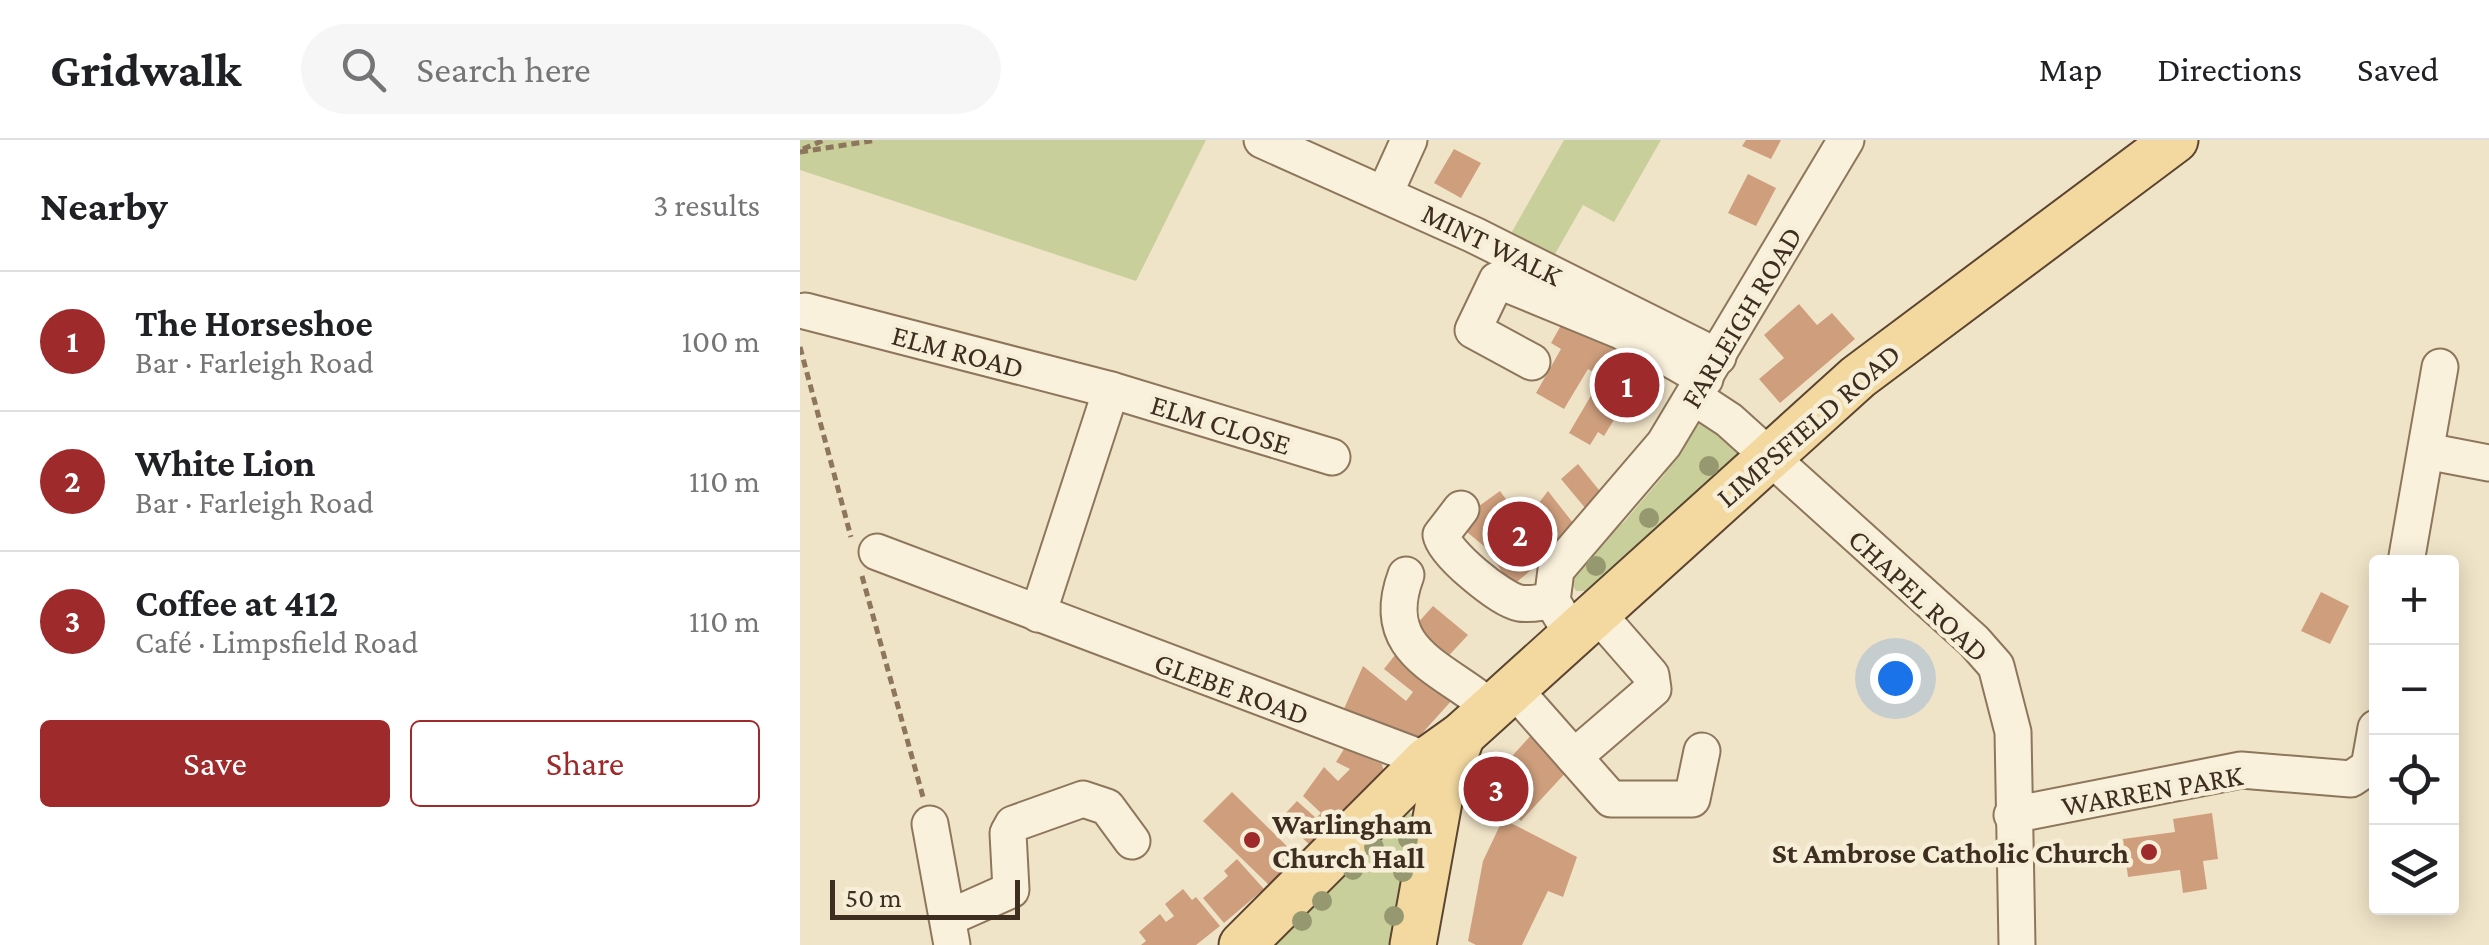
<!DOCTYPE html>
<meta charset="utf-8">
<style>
:root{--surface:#fff;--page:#f6f6f6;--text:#202124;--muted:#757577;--line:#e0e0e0;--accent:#9e2a2b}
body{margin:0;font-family:"Crimson Pro",serif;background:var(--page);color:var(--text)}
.controls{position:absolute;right:30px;bottom:30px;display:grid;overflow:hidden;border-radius:10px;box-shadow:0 5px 25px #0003}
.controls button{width:90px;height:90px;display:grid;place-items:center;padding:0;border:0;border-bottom:2px solid var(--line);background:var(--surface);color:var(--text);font:50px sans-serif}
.scale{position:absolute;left:30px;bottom:25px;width:190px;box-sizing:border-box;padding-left:10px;border:5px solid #3d2e20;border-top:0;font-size:28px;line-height:35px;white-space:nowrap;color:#3d2e20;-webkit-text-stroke:8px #f7eed8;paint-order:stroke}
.you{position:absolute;left:1095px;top:538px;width:35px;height:35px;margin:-25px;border:8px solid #fff;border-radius:50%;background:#1a73e8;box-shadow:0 0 0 15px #1a73e833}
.badge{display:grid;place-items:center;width:65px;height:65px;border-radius:50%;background:var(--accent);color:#fff;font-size:32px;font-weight:700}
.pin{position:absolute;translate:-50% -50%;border:5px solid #fff;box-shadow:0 2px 10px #0006}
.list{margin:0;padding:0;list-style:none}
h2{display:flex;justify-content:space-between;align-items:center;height:130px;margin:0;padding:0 40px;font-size:42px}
h2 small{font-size:32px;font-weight:400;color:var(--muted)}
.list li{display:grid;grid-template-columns:65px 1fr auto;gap:30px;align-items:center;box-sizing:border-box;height:140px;padding:0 40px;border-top:2px solid var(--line)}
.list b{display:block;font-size:38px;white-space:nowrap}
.list p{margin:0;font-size:32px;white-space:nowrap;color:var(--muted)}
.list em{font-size:32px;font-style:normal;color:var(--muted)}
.actions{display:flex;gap:20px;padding:30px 40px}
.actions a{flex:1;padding:22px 0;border:2px solid var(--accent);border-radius:10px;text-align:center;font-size:35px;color:var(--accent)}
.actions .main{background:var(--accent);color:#fff}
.icon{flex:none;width:55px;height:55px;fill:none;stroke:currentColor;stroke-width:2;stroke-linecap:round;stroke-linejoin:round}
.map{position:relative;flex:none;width:1689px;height:805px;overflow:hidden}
header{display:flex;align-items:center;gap:60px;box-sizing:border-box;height:140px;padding:0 50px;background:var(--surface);border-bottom:2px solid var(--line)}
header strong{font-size:48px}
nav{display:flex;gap:55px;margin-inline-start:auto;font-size:35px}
.search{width:700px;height:90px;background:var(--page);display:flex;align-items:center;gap:25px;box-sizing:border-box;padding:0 35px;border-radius:55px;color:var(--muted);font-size:38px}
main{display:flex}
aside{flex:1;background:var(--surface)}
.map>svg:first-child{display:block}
</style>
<header>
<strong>Gridwalk</strong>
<div class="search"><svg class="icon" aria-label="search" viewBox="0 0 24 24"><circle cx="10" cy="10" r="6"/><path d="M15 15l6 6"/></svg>Search here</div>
<nav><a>Map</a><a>Directions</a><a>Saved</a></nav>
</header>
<main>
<aside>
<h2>Nearby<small>3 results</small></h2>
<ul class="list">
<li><span class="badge">1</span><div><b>The Horseshoe</b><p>Bar · Farleigh Road</p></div><em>100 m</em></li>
<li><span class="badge">2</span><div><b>White Lion</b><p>Bar · Farleigh Road</p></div><em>110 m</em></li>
<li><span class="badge">3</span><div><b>Coffee at 412</b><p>Café · Limpsfield Road</p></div><em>110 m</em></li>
</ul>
<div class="actions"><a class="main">Save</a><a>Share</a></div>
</aside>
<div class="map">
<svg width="1689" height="805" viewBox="0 0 1689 805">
<rect width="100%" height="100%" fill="#f0e4c8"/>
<g fill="#c9cf9b">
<path d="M0 0H406L336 141 0 30Z"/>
<path d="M764 0H861L814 82 783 65 751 121 709 97Z"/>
<path d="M898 276 942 312 791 451H776L770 441 781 413 824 382 864 335Z"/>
<path d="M606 669 618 680 600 805H463Z"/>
</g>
<g fill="#cf9f7d">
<path d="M946 0H981L971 19 942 6Z"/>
<path d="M654 9 681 23 661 58 634 43Z"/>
<path d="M948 34 976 48 956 86 928 73Z"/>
<path d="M999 164 1017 185 1032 173 1055 199 980 263 959 239 984 218 964 195Z"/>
<path d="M764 180 822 214 826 207 858 226 856 231 863 236 844 268 836 263 824 283 815 278 804 296 798 292 790 305 769 293 802 237 788 229 764 269 736 253 761 209 751 203Z"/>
<path d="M778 324 803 355 786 369 761 339Z"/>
<path d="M700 351 711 366 718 361 729 376 748 351 777 388 725 423 731 430 712 446 685 407 661 387 672 371Z"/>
<path d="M1521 452 1549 466 1530 504 1501 491Z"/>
<path d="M633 466 668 495 640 525 607 495Z"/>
<path d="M599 510 653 559 617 599 543 571 563 526 606 561 613 552 584 529Z"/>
<path d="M733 593 770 628 721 681 684 647Z"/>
<path d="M544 609 582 624 584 633 512 707 481 678 497 661 516 678 521 673 503 656 524 627 538 641 550 629 536 622Z"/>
<path d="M432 652 500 719 472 748 403 681Z"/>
<path d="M1412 673 1418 719 1403 721 1407 749 1383 753 1380 730 1328 737 1323 699 1375 692 1373 679Z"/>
<path d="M703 679 777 717 763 757 748 751 722 805H676L668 801 683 721Z"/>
<path d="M437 719 464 749 424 783 403 758 428 736 424 731Z"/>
<path d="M383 749 392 760 396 757 420 786 396 805H341L346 801 339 792 360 774 366 782 374 776 365 764Z"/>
</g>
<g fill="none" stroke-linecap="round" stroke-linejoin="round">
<g stroke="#8d765c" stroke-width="39">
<g id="minor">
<path d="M462 0 674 95 918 217"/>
<path d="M585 53 609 0"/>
<path d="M5 171 311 250 532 317"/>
<path d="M732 222 673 190 697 140 821 191 905 239"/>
<path d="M894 257 929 280 1174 501 1196 526 1213 592 1217 805"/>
<path d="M1626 311 1689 323"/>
<path d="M661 369 641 395C644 413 700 459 719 463 730 465 741 462 752 461"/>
<path d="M77 412 627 620"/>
<path d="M1606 422 1640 227"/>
<path d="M606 435C577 512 643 527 691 568"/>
<path d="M238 474 311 250"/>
<path d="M772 494 752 461 756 430 864 304 1046 0"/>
<path d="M713 548 811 659H892L902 611"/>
<path d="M774 617 853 549 851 535 796 472"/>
<path d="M1212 675 1441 630 1551 639 1569 627 1576 588"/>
<path d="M130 684 152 805"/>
<path d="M148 778 211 750 208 693 213 684 283 659 307 667 332 701"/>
</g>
</g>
<g stroke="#5b4430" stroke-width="49">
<g id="major">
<path d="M442 805 627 620 662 595 1058 237 1375 0"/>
<path d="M613 805 640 656 662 595"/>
</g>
</g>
<g stroke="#8d765c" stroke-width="5" stroke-dasharray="8 5" stroke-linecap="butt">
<path d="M3 9 24 0"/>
<path d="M0 12 77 0"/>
<path d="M0 207 51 397"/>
<path d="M62 436 123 657"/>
</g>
<use href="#minor" stroke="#faf1dc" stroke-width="35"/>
<use href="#major" stroke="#f3d9a0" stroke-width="45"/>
</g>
<g fill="#96986f">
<circle cx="909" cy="326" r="10"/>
<circle cx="849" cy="378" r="10"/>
<circle cx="796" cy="426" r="10"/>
<circle cx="608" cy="699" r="10"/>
<circle cx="574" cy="707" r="10"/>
<circle cx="553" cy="730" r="10"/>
<circle cx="603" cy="732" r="10"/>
<circle cx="522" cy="761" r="10"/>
<circle cx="594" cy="776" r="10"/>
<circle cx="502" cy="781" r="10"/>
</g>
<g fill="#9e2a2b" stroke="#f7eed8" stroke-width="4">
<circle cx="452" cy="700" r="10"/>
<circle cx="1349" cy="712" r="10"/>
</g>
<g text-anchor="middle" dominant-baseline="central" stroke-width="9" stroke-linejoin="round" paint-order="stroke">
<g font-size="30" fill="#3d2e20" stroke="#f7eed8">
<text transform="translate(692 104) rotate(26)">MINT WALK</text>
<text transform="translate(941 177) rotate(-59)">FARLEIGH ROAD</text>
<text transform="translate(158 211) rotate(15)">ELM ROAD</text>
<text transform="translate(421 284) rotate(17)">ELM CLOSE</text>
<text transform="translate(1008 285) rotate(-41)">LIMPSFIELD ROAD</text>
<text transform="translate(1119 455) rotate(43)">CHAPEL ROAD</text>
<text transform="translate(432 548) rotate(20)">GLEBE ROAD</text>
<text transform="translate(1352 650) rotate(-10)">WARREN PARK</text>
</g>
<g font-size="30" font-weight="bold" fill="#3d2e20" stroke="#f7eed8" text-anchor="start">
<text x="472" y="683">Warlingham<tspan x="472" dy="34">Church Hall</tspan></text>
<text x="1329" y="712" text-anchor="end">St Ambrose Catholic Church</text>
</g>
</g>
</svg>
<div class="controls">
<button>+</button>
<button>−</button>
<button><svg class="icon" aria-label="locate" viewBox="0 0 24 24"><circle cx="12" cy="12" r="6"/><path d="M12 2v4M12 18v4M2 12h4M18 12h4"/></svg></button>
<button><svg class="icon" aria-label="layers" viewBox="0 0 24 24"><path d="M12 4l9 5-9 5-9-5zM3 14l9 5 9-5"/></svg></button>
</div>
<div class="scale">50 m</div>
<div class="you"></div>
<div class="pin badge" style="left:827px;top:245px">1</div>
<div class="pin badge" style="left:720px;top:394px">2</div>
<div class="pin badge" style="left:696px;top:649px">3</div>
</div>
</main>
